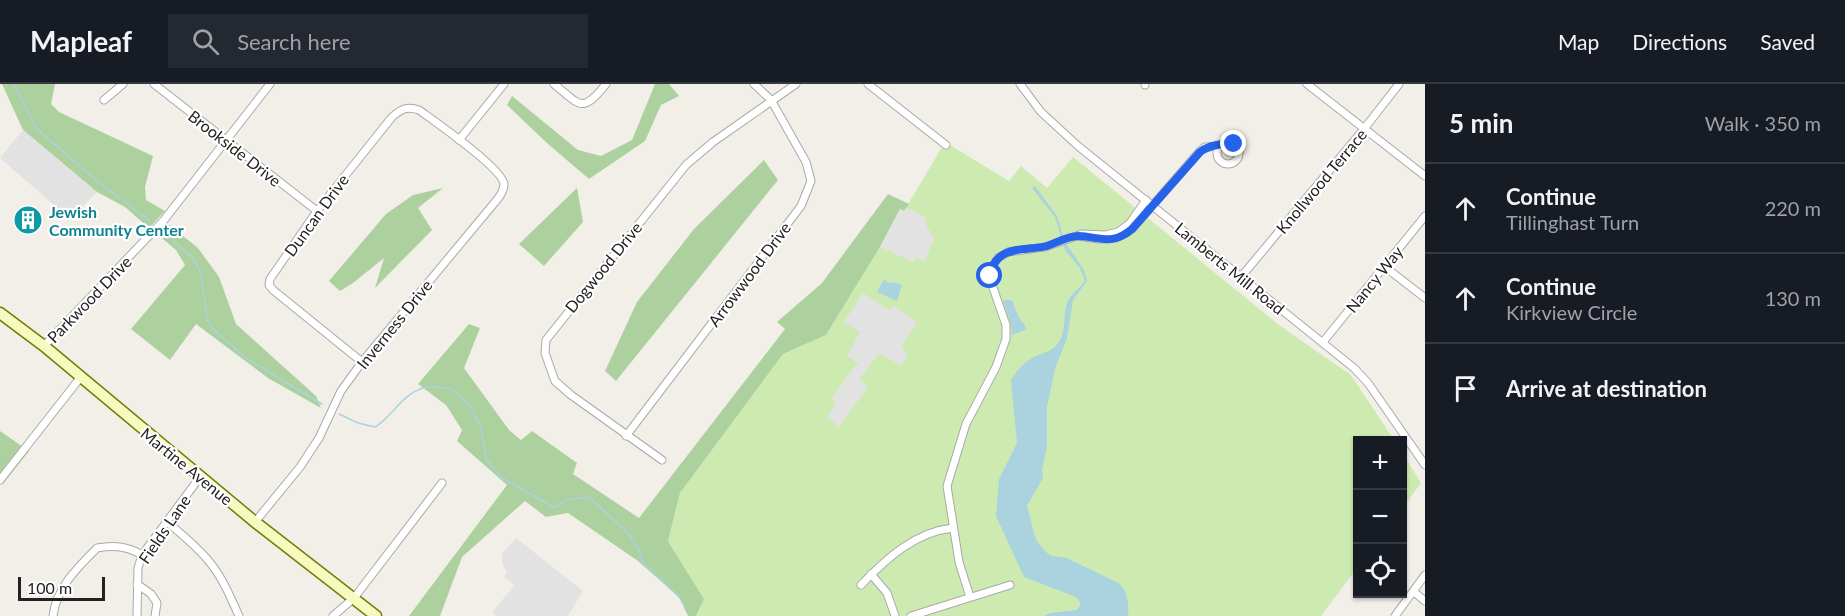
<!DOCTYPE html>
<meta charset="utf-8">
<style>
:root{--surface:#171b24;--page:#242831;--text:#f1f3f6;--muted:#9ea1a6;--line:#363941}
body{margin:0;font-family:Lato,sans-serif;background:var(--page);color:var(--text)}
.controls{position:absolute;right:18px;bottom:18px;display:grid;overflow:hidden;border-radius:0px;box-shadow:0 2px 4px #0004}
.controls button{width:54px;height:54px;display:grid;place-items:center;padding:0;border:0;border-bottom:2px solid var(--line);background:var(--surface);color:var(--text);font:30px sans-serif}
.scale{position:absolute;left:18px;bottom:15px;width:87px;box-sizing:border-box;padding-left:6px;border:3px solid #222;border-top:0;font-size:16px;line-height:21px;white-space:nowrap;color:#222;-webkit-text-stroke:4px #fff;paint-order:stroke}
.stop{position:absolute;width:18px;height:18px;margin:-14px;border:4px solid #2563eb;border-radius:50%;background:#fff}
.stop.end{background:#2563eb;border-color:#fff;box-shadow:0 2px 6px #0008}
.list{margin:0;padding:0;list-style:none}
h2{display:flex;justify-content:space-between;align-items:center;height:78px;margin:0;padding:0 24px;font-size:26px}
h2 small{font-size:20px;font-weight:400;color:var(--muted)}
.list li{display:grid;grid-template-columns:39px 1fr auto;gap:18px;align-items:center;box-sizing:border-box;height:90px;padding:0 24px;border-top:2px solid var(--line)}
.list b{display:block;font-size:22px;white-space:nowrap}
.list p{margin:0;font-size:20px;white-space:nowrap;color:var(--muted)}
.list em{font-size:20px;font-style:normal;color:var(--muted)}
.icon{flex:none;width:33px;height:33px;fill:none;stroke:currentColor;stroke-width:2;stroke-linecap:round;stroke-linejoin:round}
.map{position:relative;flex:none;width:1425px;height:532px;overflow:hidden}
header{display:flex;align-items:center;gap:36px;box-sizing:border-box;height:84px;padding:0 30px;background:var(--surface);border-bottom:2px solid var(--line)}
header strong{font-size:28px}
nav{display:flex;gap:33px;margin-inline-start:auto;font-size:21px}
.search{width:420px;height:54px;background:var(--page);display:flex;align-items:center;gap:15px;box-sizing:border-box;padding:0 21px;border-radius:0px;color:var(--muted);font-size:22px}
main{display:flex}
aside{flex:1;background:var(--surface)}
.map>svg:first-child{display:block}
</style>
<header>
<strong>Mapleaf</strong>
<div class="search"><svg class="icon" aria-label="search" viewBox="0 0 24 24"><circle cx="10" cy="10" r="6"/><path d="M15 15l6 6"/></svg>Search here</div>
<nav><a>Map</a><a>Directions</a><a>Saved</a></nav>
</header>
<main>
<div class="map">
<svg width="1425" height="532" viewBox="0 0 1425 532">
<rect width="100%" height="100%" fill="#f2efe9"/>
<g fill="#cdebb0">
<path d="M945 58 1009 97 1021 82 1047 104 1073 73 1279 241 1351 291 1394 356H1358L1357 484 1321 532H696L704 515 668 457 680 409 783 270 826 251 880 163 900 125 904 127Z"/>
<path d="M1403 370 1421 399 1403 424H1402Z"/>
</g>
<g fill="#add19e">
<path d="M2 0H55L51 20 59 28 153 72 145 103 146 116 165 127 149 144 125 123 97 108 23 46Z"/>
<path d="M655 0H669L679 12 661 21 645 57 589 95 548 60 507 21 512 12 578 66 601 72 632 56Z"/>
<path d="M764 76 778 96 616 297 605 287 637 218 694 145Z"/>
<path d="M443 104 418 124 432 146 375 204 384 174 353 199 340 207 329 197 386 130 413 111Z"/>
<path d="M577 104 583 138 544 182 519 160Z"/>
<path d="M888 110 909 120 904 127 900 125 880 163 826 251 783 270 680 409 668 457 704 515 696 532H688L679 513 638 477 568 429 546 433 525 417 462 473 440 532H409L507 401 457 357 462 346 446 321 418 300 469 240 480 244 464 284 509 346 521 356 532 347 577 379 573 390 639 434 785 245 777 238 822 199Z"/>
<path d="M167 139 198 164 219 193 236 240 316 312 321 324 268 294 196 240 170 276 131 245 185 181 176 166 158 151Z"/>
<path d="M0 347 29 367 3 400 0 398Z"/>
</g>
<g fill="#e2e2e2">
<path d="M23 46 97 108 70 135 0 74Z"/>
<path d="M906 124 926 133 925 139 934 154 925 177 916 173 913 178 880 163 900 125 904 127Z"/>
<path d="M863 209 889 226 893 222 917 238 902 261 907 274 901 281 879 270 859 295 868 303 839 343 827 332 836 320 832 314 854 283 859 280 847 272 860 248 844 238Z"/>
<path d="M516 454 583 507 568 532H496L492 529 514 501 504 493 507 488 503 481 502 470Z"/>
</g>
<g fill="#aad3df">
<path d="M1035 102 1057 132 1065 158 1084 186 1087 197 1073 216 1067 254 1055 285 1047 323V363L1042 386 1043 394 1027 422 1036 456 1047 469 1052 472 1067 474 1120 500C1128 509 1129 520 1128 532H1044L1050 529 1077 526 1081 520 1076 513 1024 493 996 432 999 395 1017 359 1011 296C1017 286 1024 278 1034 273 1042 269 1053 267 1058 259 1066 249 1063 235 1066 223 1068 211 1078 206 1085 197L1080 184 1065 166 1055 133 1032 104Z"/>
<path d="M884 195 889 199 894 198 902 201 897 217 877 208Z"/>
<path d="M1003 216H1011C1015 220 1014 223 1017 229 1019 237 1026 239 1026 246L1012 251 1011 241Z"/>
</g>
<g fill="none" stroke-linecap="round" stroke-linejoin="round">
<g stroke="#aad3df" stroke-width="1.5">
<path d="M14 0 37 45 97 97 150 137"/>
<path d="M163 148 193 174 200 186 208 237 211 243 247 275 322 320"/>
<path d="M339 330 358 339 375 343C393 332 402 310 423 304 431 302 443 304 452 305L471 324 481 344 486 375 501 393 555 424 566 416 589 413 629 450 640 468 643 478 680 514 685 523"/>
</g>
<g stroke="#a9a9a9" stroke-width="9">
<g id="minor">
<path d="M154 0 317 127"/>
<path d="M554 0C581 22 582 30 606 0"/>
<path d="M868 0 946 61"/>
<path d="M1020 0 1041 28 1078 62 1354 284 1368 299 1425 381"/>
<path d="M1145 0V1"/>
<path d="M1307 0 1425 92"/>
<path d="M104 16 123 0"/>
<path d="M459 56 504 0"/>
<circle cx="1228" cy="69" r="11"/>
<path d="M1080 152C1099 156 1116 158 1132 145L1200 67 1205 63 1221 62"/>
<path d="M1385 183 1425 214"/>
<path d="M1241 193 1364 45 1399 0"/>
<path d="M1323 258 1425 132"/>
<path d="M44 262 164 136 270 0"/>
<path d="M626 352 801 122 811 97 806 78 771 16 754 0"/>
<path d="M662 376 571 311 555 297 545 269 546 256 686 81 713 58 796 0"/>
<path d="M0 396 80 294"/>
<path d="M166 437C180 449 195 461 207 475 222 492 230 512 239 532"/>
<path d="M255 438 300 383 319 354 341 307 362 278 496 117C500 112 504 107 504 100 502 84 434 37 419 26 407 22 401 25 392 33L317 127 270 195 269 201 273 206 362 278"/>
<path d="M871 490 887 509 895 532"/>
<path d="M137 500 151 510 157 519 155 532"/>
<path d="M861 501C887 474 915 448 953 444"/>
<path d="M1414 508 1425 517"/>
<path d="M970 513 959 478 947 402 966 340 996 283 1006 255V241L990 195 992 183 998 174 1008 168 1045 163 1082 150 1106 151 1118 148 1130 139 1146 116"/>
<path d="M53 532C56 504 78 483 97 464 114 461 127 462 142 471"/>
<path d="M137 532 138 484 142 471 200 393"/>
<path d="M333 532 354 514 442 399"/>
<path d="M911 532 1010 501"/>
<path d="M1395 532 1425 491"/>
</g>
</g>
<g stroke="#707d05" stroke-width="13">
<path id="secondary" d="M0 229 44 262 255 438 376 532"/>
</g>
<use href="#minor" stroke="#fff" stroke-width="7"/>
<use href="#secondary" stroke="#f7fabf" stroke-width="10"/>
</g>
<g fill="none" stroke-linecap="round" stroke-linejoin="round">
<path stroke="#2563eb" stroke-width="8" d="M990 192C991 184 994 177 1001 172 1014 163 1032 166 1047 162 1056 159 1068 152 1078 152 1101 153 1112 162 1132 145L1200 68C1207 62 1226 58 1234 60"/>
</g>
<defs>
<g id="building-disc" transform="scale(1.5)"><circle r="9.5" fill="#0f9aa8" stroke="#fff"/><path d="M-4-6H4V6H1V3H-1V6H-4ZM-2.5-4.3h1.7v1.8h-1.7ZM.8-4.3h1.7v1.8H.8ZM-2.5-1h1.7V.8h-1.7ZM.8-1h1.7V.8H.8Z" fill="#fff"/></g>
</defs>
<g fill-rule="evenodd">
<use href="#building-disc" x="28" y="136"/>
</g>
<g text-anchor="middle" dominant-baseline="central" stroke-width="4.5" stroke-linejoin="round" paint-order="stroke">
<g font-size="16" fill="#222" stroke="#fff">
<text transform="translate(235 64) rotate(38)">Brookside Drive</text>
<text transform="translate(1321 97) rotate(-50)">Knollwood Terrace</text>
<text transform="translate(316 131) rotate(-54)">Duncan Drive</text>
<text transform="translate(603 183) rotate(-51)">Dogwood Drive</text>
<text transform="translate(1230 184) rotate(39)">Lamberts Mill Road</text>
<text transform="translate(749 190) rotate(-53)">Arrowwood Drive</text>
<text transform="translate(1374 195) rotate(-51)">Nancy Way</text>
<text transform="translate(89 215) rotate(-46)">Parkwood Drive</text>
<text transform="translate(394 240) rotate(-51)">Inverness Drive</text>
<text transform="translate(187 382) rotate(39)">Martine Avenue</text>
<text transform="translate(164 445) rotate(-56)">Fields Lane</text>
</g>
<g font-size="16" font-weight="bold" fill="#0d838f" stroke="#fff" text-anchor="start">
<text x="49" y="127">Jewish<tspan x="49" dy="18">Community Center</tspan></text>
</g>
</g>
</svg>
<div class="controls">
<button>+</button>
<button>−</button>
<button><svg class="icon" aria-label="locate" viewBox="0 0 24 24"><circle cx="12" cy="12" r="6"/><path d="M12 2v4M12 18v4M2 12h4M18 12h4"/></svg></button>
</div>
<div class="scale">100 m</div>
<div class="stop" style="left:990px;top:192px"></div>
<div class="stop end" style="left:1234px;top:60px"></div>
</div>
<aside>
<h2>5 min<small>Walk · 350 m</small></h2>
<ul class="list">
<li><svg class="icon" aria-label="ahead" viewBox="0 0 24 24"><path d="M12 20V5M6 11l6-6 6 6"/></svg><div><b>Continue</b><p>Tillinghast Turn</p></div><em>220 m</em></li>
<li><svg class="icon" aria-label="ahead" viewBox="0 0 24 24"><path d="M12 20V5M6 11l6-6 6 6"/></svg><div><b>Continue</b><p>Kirkview Circle</p></div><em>130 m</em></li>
<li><svg class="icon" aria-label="arrive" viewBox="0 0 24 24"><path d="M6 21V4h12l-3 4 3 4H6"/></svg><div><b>Arrive at destination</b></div></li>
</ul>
</aside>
</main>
